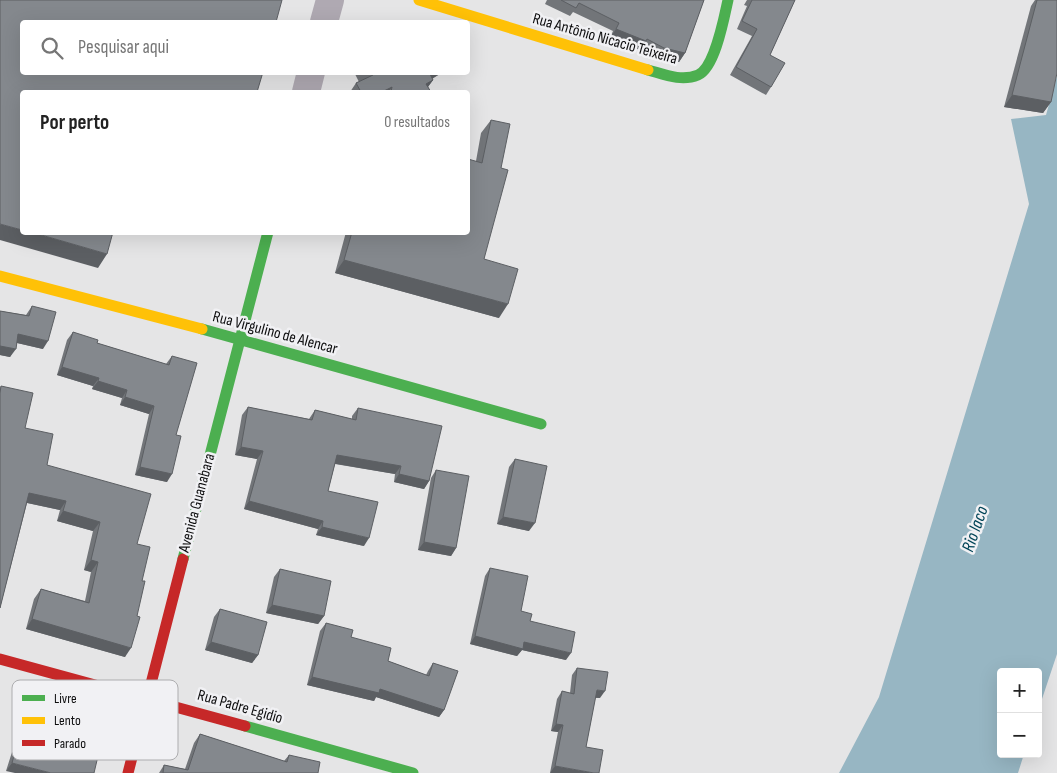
<!DOCTYPE html>
<html lang="pt">
<meta charset="utf-8">
<style>
:root{--surface:#fff;--page:#f6f6f6;--text:#222;--muted:#767676;--line:#e0e0e0}
body{margin:0;font-family:"Sofia Sans Condensed",sans-serif;background:var(--page);color:var(--text)}
.controls{position:absolute;right:15px;bottom:15px;display:grid;overflow:hidden;border-radius:5px;box-shadow:0 5px 20px #0002}
.controls button{width:45px;height:45px;display:grid;place-items:center;padding:0;border:0;border-bottom:1px solid var(--line);background:var(--surface);color:var(--text);font:25px sans-serif}
.list{margin:0;padding:0;list-style:none}
h2{display:flex;justify-content:space-between;align-items:center;height:65px;margin:0;padding:0 20px;font-size:21px}
h2 small{font-size:16px;font-weight:400;color:var(--muted)}
.icon{flex:none;width:28px;height:28px;fill:none;stroke:currentColor;stroke-width:2;stroke-linecap:round;stroke-linejoin:round}
.map{position:relative;flex:none;width:1057px;height:773px;overflow:hidden}
.search{position:absolute;background:var(--surface);box-shadow:0 5px 20px #0002;left:20px;top:20px;width:450px;height:55px;display:flex;align-items:center;gap:12px;box-sizing:border-box;padding:0 18px;border-radius:5px;color:var(--muted);font-size:19px}
.panel{position:absolute;background:var(--surface);box-shadow:0 5px 20px #0002;left:20px;top:90px;width:450px;height:145px;border-radius:5px}
.map>svg:first-child{display:block}
</style>
<div class="map">
<svg width="1057" height="773" viewBox="0 0 1057 773">
<rect width="100%" height="100%" fill="#e5e5e6"/>
<path fill="#97b6c3" d="M1057 76V654L1038 711V672H1001V754H1024L1018 773H839L879 697 1029 204 1011 119 1046 115Z"/>
<g fill="none" stroke-linecap="round" stroke-linejoin="round">
<g stroke="#afa9b2" stroke-width="28">
<path d="M324 22 330 0"/>
<path d="M306 92 311 72"/>
</g>
<g stroke="#4caf50" stroke-width="11">
<path d="M648 70C663 74 681 82 698 75 715 68 724 18 728 0"/>
<path d="M202 329 541 424"/>
<path d="M183 559 268 232"/>
<path d="M245 726 413 773"/>
</g>
<g stroke="#ffc107" stroke-width="11">
<path d="M419 0 648 70"/>
<path d="M0 276 202 329"/>
</g>
<g stroke="#c62828" stroke-width="11">
<path d="M0 659 245 726"/>
<path d="M128 773 183 559"/>
</g>
</g>
<g fill="#727579">
<path d="M547 0H704L685 53 679 62 658 56 641 48 640 50 610 38 613 31 573 12 570 16 545 4Z"/>
<path d="M747 0H795L770 55 771 87 766 95 730 75 752 36 737 29 747 6 744 5Z"/>
<path d="M1035 0H1057L1051 102 1043 113 1004 107 1031 6Z"/>
<path d="M356 72H443L432 79 433 80 428 87 431 92H350L356 83 359 82 355 74Z"/>
<path d="M491 120 501 168 484 259 499 318 335 273 346 232H468L476 161 481 133Z"/>
<path d="M32 306 43 349 17 343 10 357 0 355V311L26 315Z"/>
<path d="M73 332 97 343 166 364 172 356 176 435 167 482 135 475 149 414 120 405 122 398 92 389 93 386 57 375 67 340Z"/>
<path d="M1 386 47 465 137 544 142 581 125 657 26 629 34 599 41 589 85 601 91 572 84 570 93 531 57 521 60 510 27 503 0 608V388Z"/>
<path d="M248 407 309 419 315 410 352 419V416L358 408 429 481 424 489 394 482 395 474 335 464 328 491 364 546 316 535 318 529 244 509 257 459 235 455 242 415Z"/>
<path d="M515 459 529 531 497 524 509 467Z"/>
<path d="M436 470 456 548 451 556 418 550 431 478Z"/>
<path d="M490 568 521 611 566 660 522 650 517 656 470 644 485 576Z"/>
<path d="M280 569 324 616 318 624 266 613 274 577Z"/>
<path d="M220 609 258 655 252 663 205 650 214 617Z"/>
<path d="M326 623 351 637 388 661 426 675 428 671 433 663 444 710 439 717 376 697 374 701 307 685 320 631Z"/>
<path d="M577 668 600 698H595L586 747 550 773 558 732 551 731 557 699 562 691 570 693 572 675Z"/>
<path d="M37 695 77 710 6 771 12 752 17 744 20 745 32 703Z"/>
<path d="M200 734 284 761 289 755 318 773H159L164 765 185 769 194 743Z"/>
</g>
<g fill="#5c5f63">
<path d="M616 29 646 41 640 50 610 38Z"/>
<path d="M664 48 685 53 679 62 658 56Z"/>
<path d="M428 72H443L419 86Z"/>
<path d="M433 80 424 92 426 84Z"/>
<path d="M392 87 388 92H382Z"/>
<path d="M1012 95 1051 102 1043 113 1004 107Z"/>
<path d="M0 224 22 230V232H31L107 254 98 268 0 240Z"/>
<path d="M344 260 508 304 499 318 335 273Z"/>
<path d="M18 334 48 341 43 349 13 342Z"/>
<path d="M0 346 16 349 10 357 0 355Z"/>
<path d="M62 367 99 378 93 386 57 375Z"/>
<path d="M98 381 127 390 122 398 92 389Z"/>
<path d="M125 397 154 406 149 414 120 405Z"/>
<path d="M241 447 263 451 257 459 235 455Z"/>
<path d="M337 455 401 466 395 474 331 463Z"/>
<path d="M140 467 172 474 167 482 135 475Z"/>
<path d="M399 474 429 481 424 489 394 482Z"/>
<path d="M29 493 66 501 60 510 23 502Z"/>
<path d="M249 501 323 521 318 529 244 509Z"/>
<path d="M63 511 100 522 93 531 57 521Z"/>
<path d="M503 517 535 523 529 531 497 524Z"/>
<path d="M322 527 369 538 364 546 316 535Z"/>
<path d="M424 542 456 548 451 556 418 550Z"/>
<path d="M91 560 98 562 91 572 84 570Z"/>
<path d="M272 605 324 616 318 624 266 613Z"/>
<path d="M32 619 131 648 125 657 26 629Z"/>
<path d="M475 636 524 642 571 653 566 660 522 650 517 656 470 644Z"/>
<path d="M211 642 258 655 252 663 205 650Z"/>
<path d="M312 677 380 689 444 710 439 717 376 697 374 701 307 685Z"/>
<path d="M597 690 605 691 600 698 592 697Z"/>
<path d="M556 724 563 725 558 732 551 731Z"/>
<path d="M12 763 51 773H15L6 771Z"/>
<path d="M555 766 594 773H550Z"/>
</g>
<g fill="#84888d" stroke="#5c5f63">
<path d="M0 0H282L276 22H22V72H263L257 92H22V230L0 224Z"/>
<path d="M561 0H704L685 53 664 48 647 39 646 41 616 29 619 23 579 3 576 8Z"/>
<path d="M752 0H795L770 55 785 63 771 87 736 67 757 29 742 21Z"/>
<path d="M1037 0H1057V73L1051 102 1012 95Z"/>
<path d="M371 72H429L433 80 426 84 431 92H391L392 87 382 92H361L356 83 373 75Z"/>
<path d="M491 120 510 124 501 168 508 170 484 259 518 269 508 304 344 260 352 232H468V159L482 163Z"/>
<path d="M31 232H113L107 254Z"/>
<path d="M32 306 56 312 48 341 18 334 16 349 0 346V311L29 316Z"/>
<path d="M73 332 98 340 97 343 169 365 172 356 197 363 176 435 181 436 172 474 140 467 154 406 125 397 127 390 98 381 99 378 62 367Z"/>
<path d="M1 386 33 393 25 428 53 434 47 465 151 494 137 544 150 547 142 581H145L137 616 140 617 131 648 32 619 41 589 89 603 98 562 91 560 100 522 63 511 66 501 29 493 0 608V393Z"/>
<path d="M248 407 312 420 315 410 356 420 358 408 442 426 429 481 399 474 401 466 337 455 328 491 378 502 369 538 322 527 323 521 249 501 263 451 241 447Z"/>
<path d="M515 459 547 466 535 523 503 517Z"/>
<path d="M436 470 469 476 456 548 424 542Z"/>
<path d="M490 568 528 576 521 611 532 614 530 621 575 632 571 653 524 642 523 649 475 636Z"/>
<path d="M280 569 331 581 324 616 272 605Z"/>
<path d="M220 609 267 622 258 655 211 642Z"/>
<path d="M326 623 353 630 351 637 391 648 388 661 429 676 433 663 458 671 444 710 380 689 379 693 312 677Z"/>
<path d="M577 668 608 672 605 691 597 690 586 747 603 750 599 773H594L555 766 563 725 556 724 562 691 574 694Z"/>
<path d="M37 695 78 707 77 710 107 718 94 773H51L12 763 17 744 23 746Z"/>
<path d="M200 734 287 762 289 755 320 762 318 773H163L164 765 188 770Z"/>
</g>
<g text-anchor="middle" dominant-baseline="central" stroke-width="5" stroke-linejoin="round" paint-order="stroke">
<g font-size="16" fill="#0d0d0e" stroke="#f1f1f4">
<text transform="translate(605 39) rotate(16)">Rua Antônio Nicacio Teixeira</text>
<text transform="translate(275 333) rotate(15)">Rua Virgulino de Alencar</text>
<text transform="translate(197 503) rotate(-75)">Avenida Guanabara</text>
<text transform="translate(240 707) rotate(16)">Rua Padre Egidio</text>
</g>
<g font-size="18" font-style="italic" fill="#004457" stroke="#f1f1f4">
<text transform="translate(975 529) rotate(-71)">Rio Iaco</text>
</g>
</g>
<rect x="12" y="680" width="166" height="80" rx="8" fill="#f1f1f4" stroke="#adadaf" stroke-width="1"/>
<rect x="22" y="695" width="23" height="6" fill="#4caf50"/>
<rect x="22" y="717" width="23" height="7" fill="#ffc107"/>
<rect x="22" y="740" width="23" height="6" fill="#c62828"/>
<g font-size="14" fill="#0d0d0e">
<text x="54" y="703">Livre</text>
<text x="54" y="725">Lento</text>
<text x="54" y="748">Parado</text>
</g>
</svg>
<div class="controls">
<button>+</button>
<button>−</button>
</div>
<div class="search"><svg class="icon" aria-label="search" viewBox="0 0 24 24"><circle cx="10" cy="10" r="6"/><path d="M15 15l6 6"/></svg>Pesquisar aqui</div>
<section class="panel">
<h2>Por perto<small>0 resultados</small></h2>
<ul class="list">
</ul>
</section>
</div>
